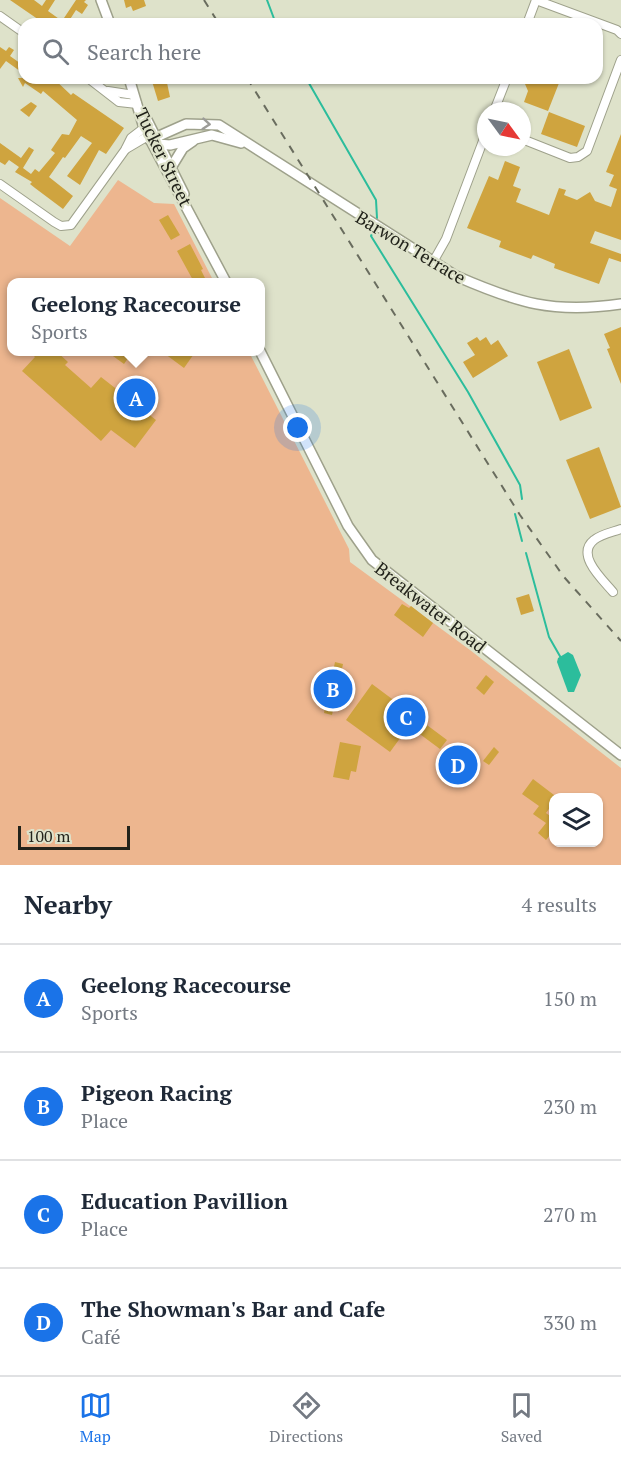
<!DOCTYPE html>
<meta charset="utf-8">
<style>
:root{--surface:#fff;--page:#f6f6f7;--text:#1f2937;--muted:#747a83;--line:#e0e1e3;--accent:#1a73e8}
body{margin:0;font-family:"PT Serif",serif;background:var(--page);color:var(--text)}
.controls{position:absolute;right:18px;bottom:18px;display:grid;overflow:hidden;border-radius:12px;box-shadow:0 2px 4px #0004}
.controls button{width:54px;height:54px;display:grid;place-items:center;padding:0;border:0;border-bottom:2px solid var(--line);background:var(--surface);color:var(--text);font:30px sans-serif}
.compass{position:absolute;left:477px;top:102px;width:54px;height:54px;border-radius:50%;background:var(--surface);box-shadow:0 2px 4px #0004;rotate:123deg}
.scale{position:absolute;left:18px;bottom:15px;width:112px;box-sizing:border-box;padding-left:6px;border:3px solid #22231b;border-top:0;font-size:16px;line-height:21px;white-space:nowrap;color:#22231b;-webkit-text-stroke:4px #dee2ca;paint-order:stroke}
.you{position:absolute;left:298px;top:428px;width:21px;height:21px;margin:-15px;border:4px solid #fff;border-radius:50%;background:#1a73e8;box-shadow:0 0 0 9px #1a73e833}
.badge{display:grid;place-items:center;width:39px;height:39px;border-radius:50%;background:var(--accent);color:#fff;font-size:20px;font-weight:700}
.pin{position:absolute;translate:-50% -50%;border:3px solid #fff;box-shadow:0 2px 6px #0006}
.popup{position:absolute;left:7px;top:278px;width:258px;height:78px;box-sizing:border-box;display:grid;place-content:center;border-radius:12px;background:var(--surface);filter:drop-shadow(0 2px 4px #0005);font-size:20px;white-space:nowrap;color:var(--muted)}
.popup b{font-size:22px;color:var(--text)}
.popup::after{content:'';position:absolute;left:50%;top:100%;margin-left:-12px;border:12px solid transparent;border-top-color:var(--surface)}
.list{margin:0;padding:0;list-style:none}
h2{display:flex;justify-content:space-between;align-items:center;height:78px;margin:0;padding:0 24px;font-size:26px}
h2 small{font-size:20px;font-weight:400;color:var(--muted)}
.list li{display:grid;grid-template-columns:39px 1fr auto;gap:18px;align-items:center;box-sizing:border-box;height:108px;padding:0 24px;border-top:2px solid var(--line)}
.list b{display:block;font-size:22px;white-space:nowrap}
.list p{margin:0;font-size:20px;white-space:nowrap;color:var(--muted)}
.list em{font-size:20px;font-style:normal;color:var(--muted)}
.icon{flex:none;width:33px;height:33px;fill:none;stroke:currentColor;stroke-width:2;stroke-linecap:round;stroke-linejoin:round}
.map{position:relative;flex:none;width:621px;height:865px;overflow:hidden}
.search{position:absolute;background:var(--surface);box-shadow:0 2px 4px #0004;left:18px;right:18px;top:18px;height:66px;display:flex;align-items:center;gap:15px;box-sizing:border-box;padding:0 21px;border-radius:18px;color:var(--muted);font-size:22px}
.sheet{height:510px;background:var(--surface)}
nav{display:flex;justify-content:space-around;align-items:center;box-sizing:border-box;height:84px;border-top:2px solid var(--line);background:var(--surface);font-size:16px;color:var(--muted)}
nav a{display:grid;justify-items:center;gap:3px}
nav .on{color:var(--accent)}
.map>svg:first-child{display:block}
</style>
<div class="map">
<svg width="621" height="865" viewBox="0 0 621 865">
<rect width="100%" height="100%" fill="#dee2ca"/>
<path fill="#edb68f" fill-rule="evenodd" d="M118 180 154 203 174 204 214 282H12V352H249L349 549 350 562 470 650 621 768V865H0V198L70 246ZM554 798H598V842H554Z"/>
<path fill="#2cbd9c" d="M568 652 573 655 581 675 574 692H568L557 662 558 658Z"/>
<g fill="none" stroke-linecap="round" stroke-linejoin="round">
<g stroke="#2cbd9c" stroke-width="2">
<path d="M267 0 276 24"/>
<path d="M306 78 376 200 377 218"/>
<path d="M372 234 371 236 468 392 520 485 522 499"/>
<path d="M515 514 522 541"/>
<path d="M526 553 549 637 561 658"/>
</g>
</g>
<g fill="#cfa43f">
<path d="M10 0H34L42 6 46 0H55L48 11 62 21 76 0H86L84 2 88 5 82 14 76 10 67 24H41L42 22Z"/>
<path d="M124 0H144L146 6 133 11 131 6 126 8Z"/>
<path d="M0 47 6 51 9 47 14 50 10 56 24 66V74L6 61 0 69Z"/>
<path d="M18 78H53L71 95 73 93 124 128 106 154 99 150 80 185 67 176 92 143 81 136 65 158 63 157 49 177 73 196 63 209 35 188 30 184 32 182 15 172 19 167 9 160 5 165 0 162V143L21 158 29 147 34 150 23 168 31 174 35 169 39 172 55 153 51 150 62 134 69 135 77 120 43 91 41 94 25 83 23 87Z"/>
<path d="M151 78H166L170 97 158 101Z"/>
<path d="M528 78H561L548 111 524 102 528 91 525 84Z"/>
<path d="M31 102 37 106 29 117 20 110Z"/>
<path d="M549 112 585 126 577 147 541 134Z"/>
<path d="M621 134V240L595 231 590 243 621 254V262L609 258 599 284 554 268 555 264 533 255 531 259 499 247 501 241 467 228 489 176 498 180 505 161 520 167 513 186 521 189 516 202 549 215 559 188 566 190 564 195 577 200 590 192 595 201 611 207 617 189 609 186 614 175 606 172Z"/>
<path d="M168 215 180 235 171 240 159 220Z"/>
<path d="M190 244 203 269 201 270 207 282H194L177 251Z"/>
<path d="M621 327V384L607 349 610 348 604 334Z"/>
<path d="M477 337 480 341 486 337 491 345 498 340 508 356 473 378 463 362 475 355 467 343Z"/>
<path d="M569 349 592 408 560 421 537 362Z"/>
<path d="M29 351H56L68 362 65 365 91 388 101 377 156 420 135 448 111 430 101 441 22 371 35 357Z"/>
<path d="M106 351H133L124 364Z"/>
<path d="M161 351H196L184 368Z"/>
<path d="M599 447 621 507 590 519 566 460Z"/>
<path d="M529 594 534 611 521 615 516 598Z"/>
<path d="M402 604 409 608 411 606 433 623 423 637 394 615Z"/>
<path d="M335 662 343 664 332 715 324 713Z"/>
<path d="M486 675 494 682 484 695 476 688Z"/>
<path d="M372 684 447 740 440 749 409 726 390 752 346 720Z"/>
<path d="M340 742 361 746 356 772 351 771 349 780 333 777Z"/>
<path d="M494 747 499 752 489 765 483 761Z"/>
<path d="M460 756 469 763 459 776 450 769Z"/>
<path d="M533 779 554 795V802L546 813 554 819V830L546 840 538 833 546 823 533 814 539 806 522 794Z"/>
</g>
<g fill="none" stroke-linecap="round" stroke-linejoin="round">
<g stroke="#9ea18b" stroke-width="10">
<g id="minor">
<path d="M536 0 617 30 621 34"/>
<path d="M0 16 24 33"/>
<path d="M527 24 536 0"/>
<path d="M88 78 119 102 137 104"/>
<path d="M108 91 134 95"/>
<path d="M494 111 507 78"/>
<path d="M522 139 570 158 578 157 587 151 621 60"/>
<path d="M126 149 148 136"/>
<path d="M0 184 54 222 61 226 71 225 125 150 131 138 144 128"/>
<path d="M433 262 446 239 486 133"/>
<path d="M613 592C603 580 575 555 594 540 601 534 613 532 621 529"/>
</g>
</g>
<g stroke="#9ea18b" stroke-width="12">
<g id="tertiary">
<path d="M101 0 110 24"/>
<path d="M129 78 144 128 226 282"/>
<path d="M146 118 184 194"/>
<path d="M150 140 186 124 219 125 456 276C518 303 553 314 621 304"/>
<path d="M158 144 170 145 212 135 241 143"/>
<path d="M172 166 183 148 193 141"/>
<path d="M260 351 348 526 372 560 621 755"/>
</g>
</g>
<use href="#minor" stroke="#fff" stroke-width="8"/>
<use href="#tertiary" stroke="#fff" stroke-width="9"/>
<g stroke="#696c5e" stroke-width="2" stroke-dasharray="8 8" stroke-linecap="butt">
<path d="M204 0 219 24"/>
<path d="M247 78 520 515 564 577 621 641"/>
</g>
</g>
<defs><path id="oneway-chevron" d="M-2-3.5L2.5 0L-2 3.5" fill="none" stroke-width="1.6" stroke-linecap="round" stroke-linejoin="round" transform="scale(1.5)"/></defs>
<use stroke="#9c9c98" href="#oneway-chevron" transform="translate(206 124) rotate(5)"/>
<g text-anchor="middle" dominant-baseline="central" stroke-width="4.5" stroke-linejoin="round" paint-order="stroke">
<g font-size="18" fill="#22231b" stroke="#dee2ca">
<text transform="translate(164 157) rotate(64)">Tucker Street</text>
<text transform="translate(411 247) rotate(31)">Barwon Terrace</text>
<text transform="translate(431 607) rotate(38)">Breakwater Road</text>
</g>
</g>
</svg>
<div class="controls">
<button><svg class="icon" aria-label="layers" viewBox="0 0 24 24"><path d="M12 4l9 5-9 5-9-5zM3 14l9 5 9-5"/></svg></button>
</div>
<svg class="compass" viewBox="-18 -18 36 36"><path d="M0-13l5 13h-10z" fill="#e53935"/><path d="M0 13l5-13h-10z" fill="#747a83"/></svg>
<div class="scale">100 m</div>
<div class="you"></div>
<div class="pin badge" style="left:136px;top:398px">A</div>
<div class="popup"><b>Geelong Racecourse</b>Sports</div>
<div class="pin badge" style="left:333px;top:689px">B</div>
<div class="pin badge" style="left:406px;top:717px">C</div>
<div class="pin badge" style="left:458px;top:765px">D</div>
<div class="search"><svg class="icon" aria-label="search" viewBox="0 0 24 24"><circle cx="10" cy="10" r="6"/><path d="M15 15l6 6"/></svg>Search here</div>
</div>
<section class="sheet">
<h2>Nearby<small>4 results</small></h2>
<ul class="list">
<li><span class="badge">A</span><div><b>Geelong Racecourse</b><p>Sports</p></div><em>150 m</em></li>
<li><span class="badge">B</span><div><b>Pigeon Racing</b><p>Place</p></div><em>230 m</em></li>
<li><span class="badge">C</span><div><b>Education Pavillion</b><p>Place</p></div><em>270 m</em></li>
<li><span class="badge">D</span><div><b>The Showman's Bar and Cafe</b><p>Café</p></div><em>330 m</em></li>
</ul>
</section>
<nav>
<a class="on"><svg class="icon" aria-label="map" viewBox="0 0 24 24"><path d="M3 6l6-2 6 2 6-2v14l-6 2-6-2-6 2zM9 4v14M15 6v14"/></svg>Map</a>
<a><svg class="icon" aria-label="directions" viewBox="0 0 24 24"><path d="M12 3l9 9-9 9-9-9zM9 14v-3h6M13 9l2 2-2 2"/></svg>Directions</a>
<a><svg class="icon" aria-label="saved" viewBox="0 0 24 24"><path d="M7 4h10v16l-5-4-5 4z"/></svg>Saved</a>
</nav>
